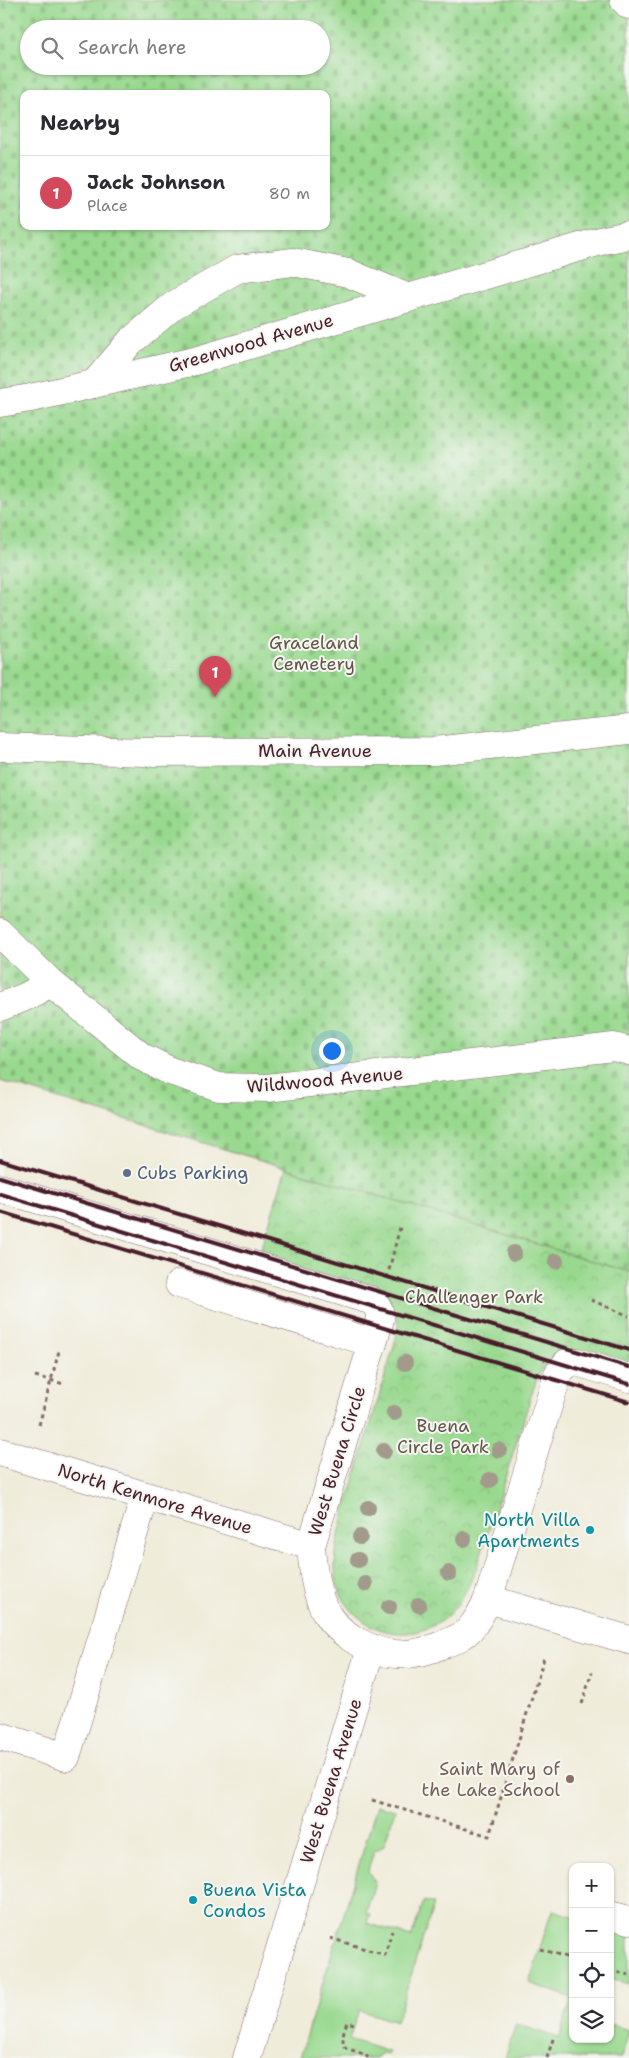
<!DOCTYPE html>
<meta charset="utf-8">
<style>
:root{--surface:#fff;--page:#f2f2f3;--text:#2b2b33;--muted:#7c7c81;--line:#e1e1e2;--accent:#d1495b}
body{margin:0;font-family:"Shantell Sans",sans-serif;background:var(--page);color:var(--text)}
.controls{position:absolute;right:15px;bottom:15px;display:grid;overflow:hidden;border-radius:10px;box-shadow:0 1px 4px #0004}
.controls button{width:45px;height:45px;display:grid;place-items:center;padding:0;border:0;border-bottom:1px solid var(--line);background:var(--surface);color:var(--text);font:25px sans-serif}
.you{position:absolute;left:331px;top:1050px;width:18px;height:18px;margin:-12px;border:4px solid #fff;border-radius:50%;background:#1a73e8;box-shadow:0 0 0 8px #1a73e833}
.badge{display:grid;place-items:center;width:32px;height:32px;border-radius:50%;background:var(--accent);color:#fff;font-size:16px;font-weight:700}
.pin{position:absolute;translate:-50% -41px;filter:drop-shadow(0 1px 2px #0008)}
.pin::after{content:'';position:absolute;top:26px;width:18px;height:15px;background:inherit;clip-path:polygon(0 0,100% 0,50% 100%)}
.list{margin:0;padding:0;list-style:none}
h2{display:flex;justify-content:space-between;align-items:center;height:65px;margin:0;padding:0 20px;font-size:21px}
h2 small{font-size:16px;font-weight:400;color:var(--muted)}
.list li{display:grid;grid-template-columns:32px 1fr auto;gap:15px;align-items:center;box-sizing:border-box;height:75px;padding:0 20px;border-top:1px solid var(--line)}
.list b{display:block;font-size:19px;white-space:nowrap}
.list p{margin:0;font-size:16px;white-space:nowrap;color:var(--muted)}
.list em{font-size:16px;font-style:normal;color:var(--muted)}
.icon{flex:none;width:28px;height:28px;fill:none;stroke:currentColor;stroke-width:2;stroke-linecap:round;stroke-linejoin:round}
.map{position:relative;flex:none;width:629px;height:2058px;overflow:hidden}
.search{position:absolute;background:var(--surface);box-shadow:0 1px 4px #0004;left:20px;top:20px;width:310px;height:55px;display:flex;align-items:center;gap:12px;box-sizing:border-box;padding:0 18px;border-radius:28px;color:var(--muted);font-size:19px}
.panel{position:absolute;background:var(--surface);box-shadow:0 1px 4px #0004;left:20px;top:90px;width:310px;height:140px;border-radius:10px}
.map>svg:first-child{display:block}
</style>
<div class="map">
<svg width="629" height="2058" viewBox="0 0 629 2058">
<defs>
<pattern id="cemetery-stones" width="16" height="16" patternUnits="userSpaceOnUse" patternTransform="scale(1.25)"><rect width="16" height="16" fill="#99d98f"/><path d="M2 7V4a2 2 0 0 1 4 0v3zM10 15v-3a2 2 0 0 1 4 0v3z" fill="#85ba7c"/></pattern>
<pattern id="park-crowns" width="20" height="18" patternUnits="userSpaceOnUse" patternTransform="scale(1.25)"><rect width="20" height="18" fill="#99d98f"/><path d="M2 6a3 3 0 1 1 6 0M12 15a3 3 0 1 1 6 0" fill="none" stroke="#85ba7c"/></pattern>
</defs>
<rect width="100%" height="100%" fill="#f6f6f2"/>
<filter id="ink" filterUnits="userSpaceOnUse"><feTurbulence type="fractalNoise" baseFrequency=".02" numOctaves="2"/><feDisplacementMap in="SourceGraphic" scale="10" xChannelSelector="R" yChannelSelector="G"/><feConvolveMatrix kernelMatrix="1 2 1 2 8 2 1 2 1" color-interpolation-filters="sRGB"/></filter>
<filter id="wash" filterUnits="userSpaceOnUse"><feTurbulence type="fractalNoise" baseFrequency=".0096" numOctaves="4" result="noise"/><feDisplacementMap in="SourceGraphic" scale="20" xChannelSelector="R" yChannelSelector="G"/><feGaussianBlur stdDeviation="1.12" result="paint"/><feColorMatrix in="noise" values="0 0 0 0 0 0 0 0 0 0 0 0 0 0 0 0 0 1.4 0 .05"/><feComposite in="paint" operator="in"/></filter>
<g filter="url(#wash)">
<rect width="100%" height="100%" fill="#f0ecda"/>
<g fill="#99d98f" stroke="#727c5d">
<path d="M377 1805 395 1810 384 1846 374 1851 368 1871 375 1882 366 1913 370 1914 367 1923 411 1937 424 1901 434 1904 396 2022 359 2010 349 2039 389 2052 388 2055 383 2054 375 2058H300Z"/>
<path d="M552 1910 573 1916V2039H610V2024L629 2030 622 2058H505L516 2024 559 2038 572 1998 529 1983Z"/>
<path d="M610 1928 629 1934V1984L610 1979Z"/>
</g>
<path fill="url(#cemetery-stones)" stroke="#727c5d" fill-rule="evenodd" d="M0 0H629V1272L0 1081ZM29 29H321V66H29ZM24 94H326V226H24Z"/>
<path fill="url(#park-crowns)" stroke="#727c5d" d="M286 1168 629 1272V1377L559 1357 551 1358 540 1372 534 1387 478 1564C465 1597 451 1625 414 1632 374 1640 334 1607 335 1566 336 1535 347 1506 355 1477 368 1433 381 1389 394 1346 397 1331 403 1320 391 1308L259 1256Z"/>
</g>
<g filter="url(#ink)">
<g fill="none" stroke-linecap="round" stroke-linejoin="round">
<g stroke="#846768" stroke-width="29">
<g id="minor">
<path d="M624 0 629 5"/>
<path d="M94 384 130 342 174 305 237 269 293 262 348 273 408 298"/>
<path d="M0 403 31 398 195 361 604 240 629 235"/>
<path d="M0 747 143 752 434 751 629 730"/>
<path d="M0 933 51 983"/>
<path d="M0 1007 25 997 51 983 142 1057 170 1071 219 1087 267 1088 614 1047 629 1051"/>
<path d="M0 1188 370 1300C378 1305 380 1310 380 1319L311 1546C313 1570 315 1595 328 1616 334 1626 344 1633 353 1639 384 1658 410 1659 444 1644 454 1640 463 1637 470 1629 478 1620 483 1610 488 1599L558 1374 567 1363 577 1362 629 1378"/>
<path d="M179 1284 373 1343"/>
<path d="M0 1452 311 1546"/>
<path d="M488 1599 629 1640"/>
<path d="M0 1736 66 1757 145 1496"/>
<path d="M610 1915 629 1920"/>
<path d="M247 2058 371 1648"/>
</g>
</g>
<g stroke="#846768" stroke-width="3" stroke-dasharray="4 4" stroke-linecap="butt">
<path d="M387 1278 400 1227"/>
<path d="M591 1300 629 1316"/>
<path d="M35 1376 64 1384"/>
<path d="M39 1425 59 1351"/>
<path d="M582 1704 592 1672"/>
<path d="M372 1800 489 1836 544 1658"/>
<path d="M330 1938 385 1955 392 1931"/>
<path d="M540 1949 573 1959"/>
<path d="M610 1970 629 1975"/>
<path d="M354 2024 347 2022C344 2031 340 2039 346 2048L366 2055 368 2058"/>
<path d="M547 2058 554 2036"/>
</g>
<use href="#minor" stroke="#fff" stroke-width="28"/>
<g stroke="#4a1f2b" stroke-width="4">
<path d="M0 1160 629 1350"/>
<path d="M0 1177 629 1367"/>
<path d="M0 1194 629 1384"/>
<path d="M0 1212 629 1402"/>
</g>
</g>
<g fill="#a29a8a">
<circle cx="514" cy="1253" r="8"/>
<circle cx="556" cy="1261" r="8"/>
<circle cx="405" cy="1363" r="8"/>
<circle cx="394" cy="1413" r="8"/>
<circle cx="499" cy="1450" r="8"/>
<circle cx="384" cy="1451" r="8"/>
<circle cx="490" cy="1480" r="8"/>
<circle cx="368" cy="1508" r="8"/>
<circle cx="360" cy="1537" r="8"/>
<circle cx="464" cy="1539" r="8"/>
<circle cx="358" cy="1560" r="8"/>
<circle cx="449" cy="1573" r="8"/>
<circle cx="365" cy="1584" r="8"/>
<circle cx="419" cy="1605" r="8"/>
<circle cx="389" cy="1607" r="8"/>
</g>
</g>
<circle fill="#5c6f8a" stroke="#f6f6f2" stroke-width="2" cx="127" cy="1173" r="5"/>
<g fill="#0f9aa8" stroke="#f6f6f2" stroke-width="2">
<circle cx="590" cy="1530" r="5"/>
<circle cx="193" cy="1900" r="5"/>
</g>
<circle fill="#8d6e63" stroke="#f6f6f2" stroke-width="2" cx="570" cy="1779" r="5"/>
<g text-anchor="middle" dominant-baseline="central" stroke-width="4" stroke-linejoin="round" paint-order="stroke">
<g font-size="18" fill="#4a1f2b" stroke="#f6f6f2">
<text transform="translate(251 343) rotate(-16)">Greenwood Avenue</text>
<text x="315" y="751">Main Avenue</text>
<text transform="translate(325 1080) rotate(-5)">Wildwood Avenue</text>
<text transform="translate(337 1461) rotate(-73)">West Buena Circle</text>
<text transform="translate(155 1499) rotate(17)">North Kenmore Avenue</text>
<text transform="translate(331 1781) rotate(-73)">West Buena Avenue</text>
</g>
<g font-size="18" fill="#625749" stroke="#f6f6f2">
<text x="314" y="643">Graceland<tspan x="314" dy="21">Cemetery</tspan></text>
<text x="474" y="1297">Challenger Park</text>
<text x="443" y="1426">Buena<tspan x="443" dy="21">Circle Park</tspan></text>
</g>
<g font-size="18" fill="#4e5e75" stroke="#f6f6f2" text-anchor="start">
<text x="137" y="1173">Cubs Parking</text>
</g>
<g font-size="18" fill="#0d838f" stroke="#f6f6f2" text-anchor="end">
<text x="580" y="1520">North Villa<tspan x="580" dy="21">Apartments</tspan></text>
<text x="203" y="1890" text-anchor="start">Buena Vista<tspan x="203" dy="21">Condos</tspan></text>
</g>
<g font-size="18" fill="#785e54" stroke="#f6f6f2" text-anchor="end">
<text x="560" y="1769">Saint Mary of<tspan x="560" dy="21">the Lake School</tspan></text>
</g>
</g>
</svg>
<div class="controls">
<button>+</button>
<button>−</button>
<button><svg class="icon" aria-label="locate" viewBox="0 0 24 24"><circle cx="12" cy="12" r="6"/><path d="M12 2v4M12 18v4M2 12h4M18 12h4"/></svg></button>
<button><svg class="icon" aria-label="layers" viewBox="0 0 24 24"><path d="M12 4l9 5-9 5-9-5zM3 14l9 5 9-5"/></svg></button>
</div>
<div class="you"></div>
<div class="pin badge" style="left:215px;top:697px">1</div>
<div class="search"><svg class="icon" aria-label="search" viewBox="0 0 24 24"><circle cx="10" cy="10" r="6"/><path d="M15 15l6 6"/></svg>Search here</div>
<section class="panel">
<h2>Nearby<small></small></h2>
<ul class="list">
<li><span class="badge">1</span><div><b>Jack Johnson</b><p>Place</p></div><em>80 m</em></li>
</ul>
</section>
</div>
